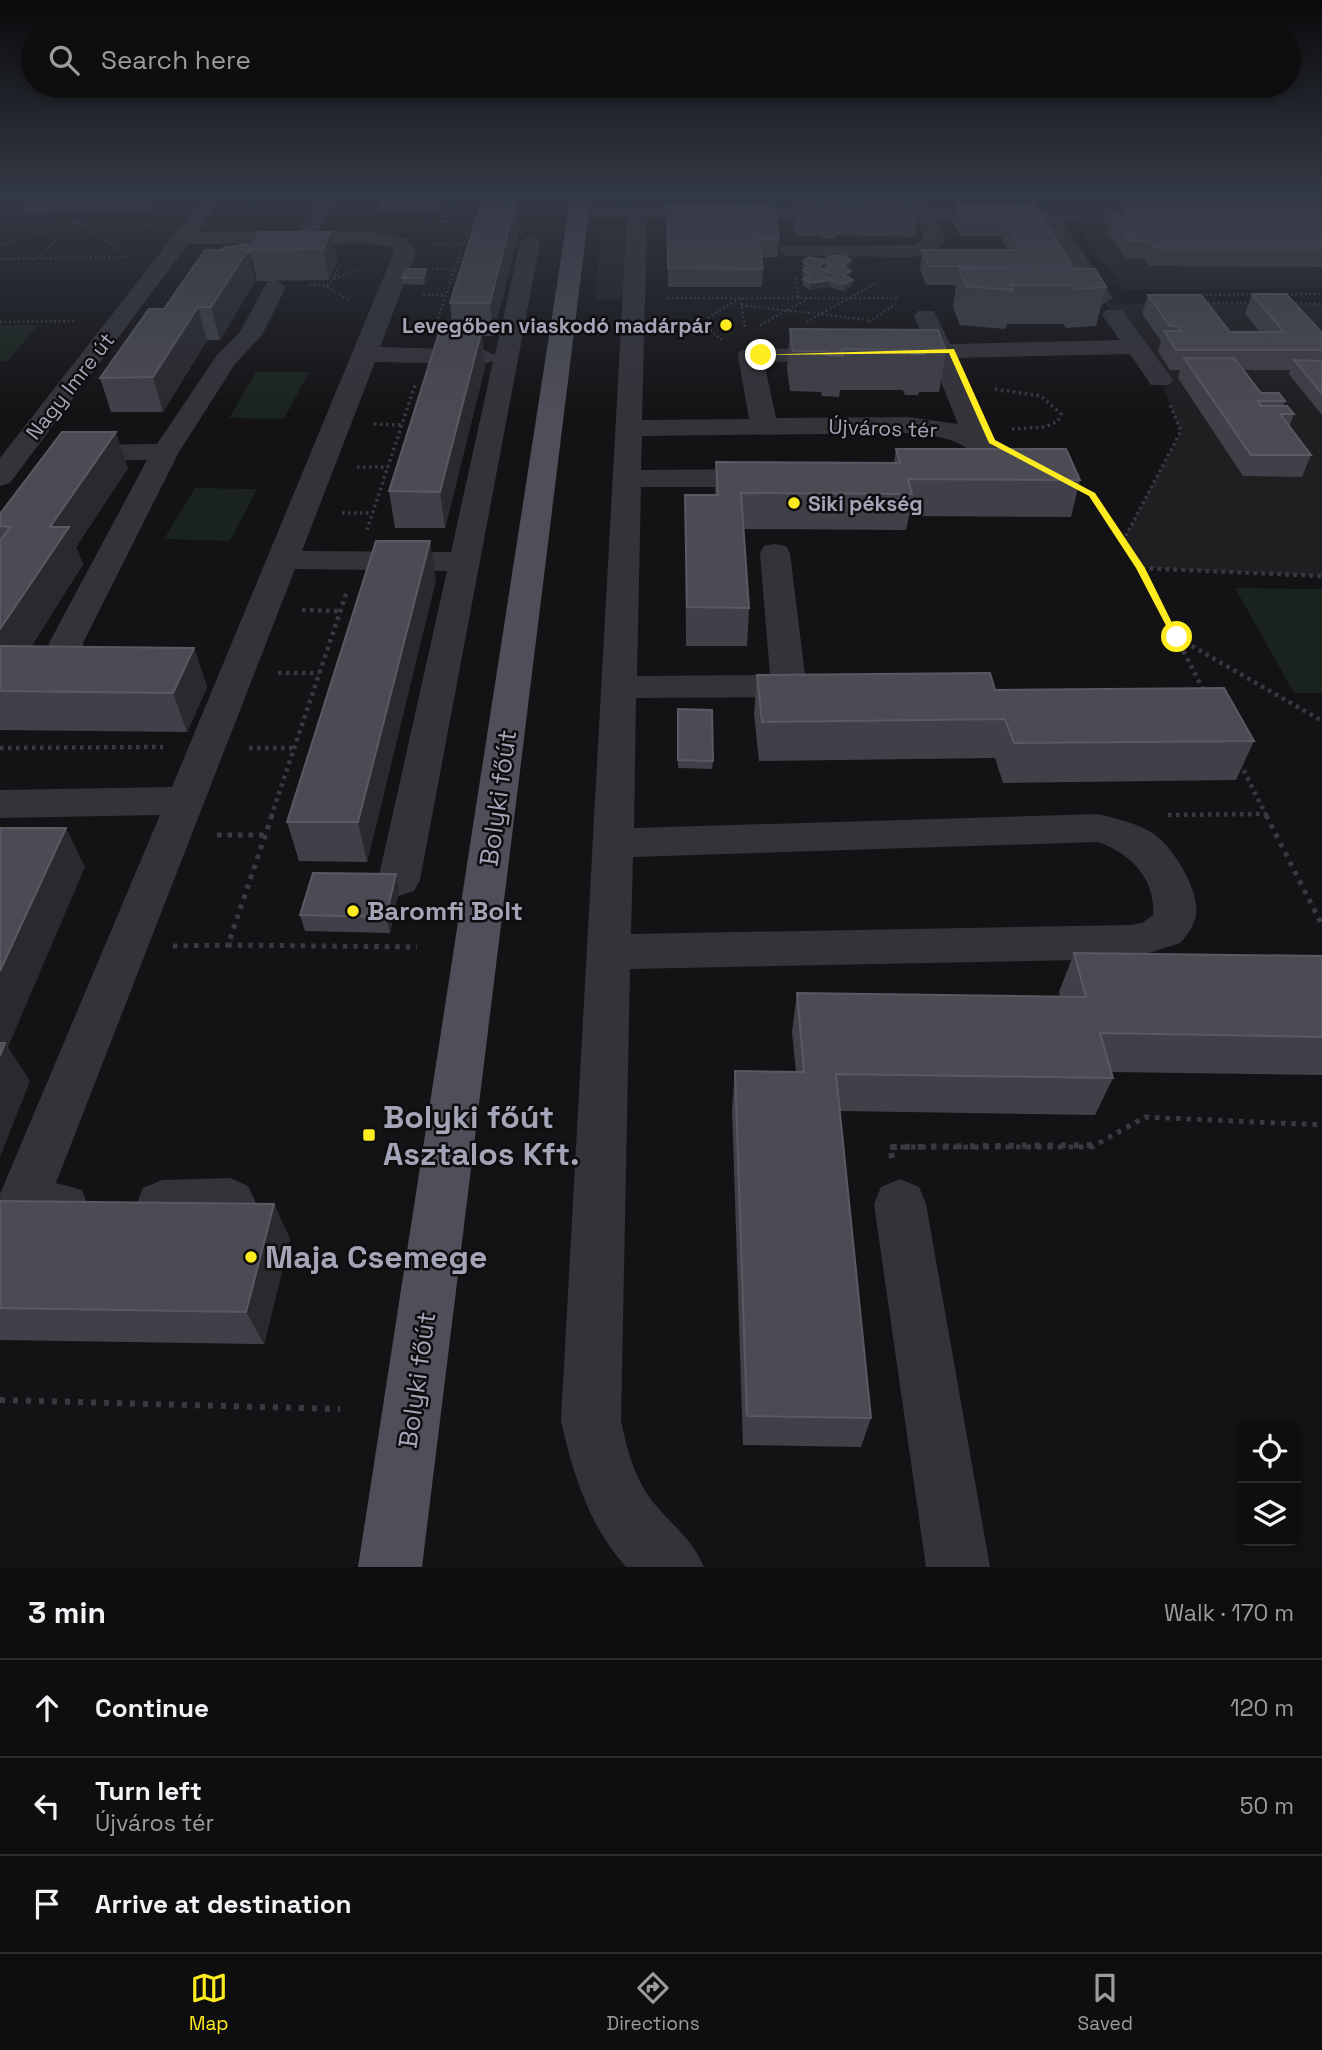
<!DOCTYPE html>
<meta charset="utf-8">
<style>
:root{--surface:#0e0e0f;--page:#1c1c1d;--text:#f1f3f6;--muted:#9b9c9e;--line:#2e2e2f;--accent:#ffec20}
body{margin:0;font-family:"Space Grotesk",sans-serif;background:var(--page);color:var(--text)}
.controls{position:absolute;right:21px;bottom:21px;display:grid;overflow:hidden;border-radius:10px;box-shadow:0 4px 10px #0003}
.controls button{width:63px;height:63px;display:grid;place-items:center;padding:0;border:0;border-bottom:2px solid var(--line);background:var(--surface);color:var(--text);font:35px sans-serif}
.stop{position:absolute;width:21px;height:21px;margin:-16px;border:5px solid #ffec20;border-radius:50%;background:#fff}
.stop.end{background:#ffec20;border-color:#fff;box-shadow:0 2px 7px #0008}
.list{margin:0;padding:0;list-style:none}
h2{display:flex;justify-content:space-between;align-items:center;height:91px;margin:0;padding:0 28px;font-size:30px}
h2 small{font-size:23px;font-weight:400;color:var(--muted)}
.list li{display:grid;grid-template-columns:46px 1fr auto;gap:21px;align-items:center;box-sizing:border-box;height:98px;padding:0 28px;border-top:2px solid var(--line)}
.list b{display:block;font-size:26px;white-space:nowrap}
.list p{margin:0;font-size:23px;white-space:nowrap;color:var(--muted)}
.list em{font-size:23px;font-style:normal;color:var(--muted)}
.icon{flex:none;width:38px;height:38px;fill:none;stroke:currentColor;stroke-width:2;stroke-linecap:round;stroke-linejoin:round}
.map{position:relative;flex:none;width:1322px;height:1567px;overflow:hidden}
.search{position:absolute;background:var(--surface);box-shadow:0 4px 10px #0003;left:21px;right:21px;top:21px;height:77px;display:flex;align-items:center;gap:18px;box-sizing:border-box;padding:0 24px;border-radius:38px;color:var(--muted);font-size:26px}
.sheet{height:385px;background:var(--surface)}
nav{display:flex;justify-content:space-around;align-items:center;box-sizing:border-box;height:98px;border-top:2px solid var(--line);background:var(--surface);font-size:19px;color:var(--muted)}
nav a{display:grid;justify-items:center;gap:4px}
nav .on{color:var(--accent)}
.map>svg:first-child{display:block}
</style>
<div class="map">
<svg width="1322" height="1567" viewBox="0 0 1322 1567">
<rect width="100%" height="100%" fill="#131214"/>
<g fill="#1f1e21">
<path d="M1014 194H1322V288L1124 290 1064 209Z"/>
<path d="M601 228 637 229 634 300 595 299Z"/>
<path d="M1105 303 1322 304V576L1140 568 1123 541 1181 431 1160 380Z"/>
</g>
<g fill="#1a231d">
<path d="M731 194H853L829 203 732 202Z"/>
<path d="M0 325H38L8 361H0Z"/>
<path d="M256 372H309L284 419 229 418Z"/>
<path d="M195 488 257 489 230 541 164 539Z"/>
<path d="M1235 588 1322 589V693H1294Z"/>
</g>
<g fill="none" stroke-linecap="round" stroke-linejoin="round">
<g stroke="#393941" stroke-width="2.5" stroke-dasharray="2 2.5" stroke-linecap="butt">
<path d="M540 194 545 216"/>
<path d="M504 203 527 194"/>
<path d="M419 221 473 222"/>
<path d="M0 222 153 224"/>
<path d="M79 222 129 257"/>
<path d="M445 222 454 194"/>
<path d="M433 244 463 243"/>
<path d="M0 245 70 224"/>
<path d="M0 259 127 257"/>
<path d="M34 260 77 222"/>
<path d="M432 269H455"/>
<path d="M795 278 799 298"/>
<path d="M334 279 362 268"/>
<path d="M309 285H330L340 265"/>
<path d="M323 285 349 300"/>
<path d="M423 295H446"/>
<path d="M1174 295 1322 294"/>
<path d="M667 298H740"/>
<path d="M1204 303H1255"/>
<path d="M1291 303 1322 304"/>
<path d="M741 305 869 320"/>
<path d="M0 322 76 321"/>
<path d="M806 322 878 282"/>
<path d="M869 322 896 304"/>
<path d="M667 325H708"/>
<path d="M760 325 808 299"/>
<path d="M435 327 471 222 481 213"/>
<path d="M745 327 740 298H898"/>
<path d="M722 340 710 330 709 317 740 298"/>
</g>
<g stroke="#393941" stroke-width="3.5" stroke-dasharray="2.5 3.5" stroke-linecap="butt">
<path d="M995 389 1041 396 1061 414 1058 421 1045 427 1012 429"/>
<path d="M374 424 402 425"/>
<path d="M357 467H388"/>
<path d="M1074 485 1092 494 1133 558"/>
<path d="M342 513H372"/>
<path d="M367 530 415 385"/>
<path d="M1123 541 1181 431 1170 405"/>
</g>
<g stroke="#393941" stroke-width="4.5" stroke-dasharray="3.5 4.5" stroke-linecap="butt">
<path d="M1132 556 1140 568 1322 576"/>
<path d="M1140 568 1176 637 1322 721"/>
<path d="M302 610 340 611"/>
<path d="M1176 637 1205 693"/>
<path d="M278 673H319"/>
<path d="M0 748 163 747"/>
<path d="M249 748H294"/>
<path d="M1240 763 1267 817"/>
<path d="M1168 815 1266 814"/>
<path d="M271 817 347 591"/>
</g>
<g stroke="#393941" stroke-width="5" stroke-dasharray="4.5 6" stroke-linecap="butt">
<path d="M272 815 228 945 417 947"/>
<path d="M1266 815 1322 925"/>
<path d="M217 835H265"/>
<path d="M173 946 228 945"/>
<path d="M890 1147H1092L1145 1117 1322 1125"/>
</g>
<g stroke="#393941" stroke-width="6" stroke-dasharray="5 8" stroke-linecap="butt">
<path d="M892 1158 890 1147 1095 1145"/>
<path d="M0 1400 340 1409"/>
</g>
<g fill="#34333a" fill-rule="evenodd">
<path d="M206 194H225L198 232 298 231 322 194H341L318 231H371L406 239 416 252 380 347 484 350 495 355 520 242 530 236 540 242 420 880 414 891 399 896 384 891 378 880 447 571 295 569 56 1183 82 1190 89 1208 82 1226C55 1236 28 1237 1 1227L0 1194 160 815 0 818V790L172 787 394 252 392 248 371 243 188 244 10 483 0 486V458ZM493 361 451 552 302 551 375 362 484 364Z"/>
<path d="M909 194H928L933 209 1163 211 1173 217 1163 223 1063 222 1113 298 1102 305 1094 303 1043 222 938 221 945 240 936 251 913 257 789 256 782 254 779 250 782 246 913 245 924 239 918 220 647 218 642 420 749 419 738 355 741 350 926 344 914 316 918 311H934L950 344 1120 340 1102 315 1106 310H1122L1173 380 1169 385H1151L1130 354 956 358 991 440 1009 459C996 478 972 486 950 481L946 475 950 469 969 465 979 458C958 437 936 436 908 433L642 436 641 470 767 469 777 472 781 478 777 484 767 487H641L637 676 770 675 760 553 764 546 775 544 786 546 790 553 805 675 821 678 827 686 821 694 809 697 636 698 634 828 1098 814C1117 819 1138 823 1154 834 1174 848 1200 891 1196 915 1194 925 1187 936 1180 943L1130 959 630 969 621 1421C627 1448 633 1475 650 1498 670 1525 691 1536 704 1567H626C589 1526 573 1474 561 1421L627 217H579L569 211 579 205 914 209ZM932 359 958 424 908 417 776 418 764 362ZM1098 842C1130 853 1156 879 1153 915L1142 923 1130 925 631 934 633 857Z"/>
<path d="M275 280 286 287 262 335 235 364 179 452 83 643 85 665 106 670 112 678 106 686 94 689 60 682 48 661 49 643 147 460 69 461 59 459 55 453 59 447 69 445 157 444 217 355 240 332 267 282Z"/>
<path d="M230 1178 248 1186 256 1203 248 1220C218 1232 174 1235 143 1222L136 1205 143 1188 162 1180Z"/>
<path d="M900 1179 919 1187 926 1204 990 1567H926L874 1204 881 1187Z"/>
</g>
<path fill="#4f4f59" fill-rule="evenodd" d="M571 194H591L422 1567H358Z"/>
</g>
<g fill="#414048">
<path d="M18 194H165L150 213H110V210L25 214Z"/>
<path d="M282 194H313L309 200H283Z"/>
<path d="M378 194H442L436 212H381Z"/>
<path d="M795 194H917L920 201 915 237 836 235 835 239H822L821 236H796L793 222Z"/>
<path d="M516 201 519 231 493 336H482L485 367 445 528H395L389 491 453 333 450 303Z"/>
<path d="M956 204H1034L1072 266V269L1106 287 1096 326 1066 328 1063 324H1007L1005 329 960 325 953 307 956 285H926L920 268 922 250H1008L1000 236H960L953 222Z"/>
<path d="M667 205 779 239 778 257H761L763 269 762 287H668Z"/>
<path d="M1124 207H1322V267L1150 266 1144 259H1126L1107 233 1112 216H1122Z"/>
<path d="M331 232 337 262 329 280 257 281 252 259H250L255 281 220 340H207L163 412H111L100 378 164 309 222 250 251 246Z"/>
<path d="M825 260H851L850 267 848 269 851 278H849L853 280 852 286 844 291 829 287 809 290 803 285V279L805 278 803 277V270L805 269 802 267 803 261Z"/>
<path d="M427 275 424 285 403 284 402 278Z"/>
<path d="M1252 294 1322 333V415L1289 374 1290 370H1243L1261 393 1285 401 1283 406 1294 414 1289 427 1311 455 1302 477 1243 476 1178 378 1180 370H1170L1158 351 1161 341 1142 314 1148 295 1230 332H1260L1245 314Z"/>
<path d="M790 329 946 351 939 392H919L918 395H905L903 390H840L839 397 822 396 821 392 790 391 787 369Z"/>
<path d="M896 449 1080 480 1071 517 909 516 906 530 743 529 749 608 747 646H686L685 495H715L716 462 894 463Z"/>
<path d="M128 468 76 547 83 564 31 647 194 648 207 687 187 732 0 730V514Z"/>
<path d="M436 579 367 862 299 861 287 822Z"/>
<path d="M757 675 995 690 1254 741 1236 780 1003 783 995 758 759 761 754 714Z"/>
<path d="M678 709 713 761 712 769 678 768Z"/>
<path d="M399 890 390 933 305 931 300 915Z"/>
<path d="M1074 953 1322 956V1075L1111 1072 1113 1078 1095 1115 840 1111 871 1418 861 1447 743 1445 732 1109 735 1071 796 1072 792 1032 797 993 1060 997 1059 992Z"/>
<path d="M0 1201 274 1204 290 1239 264 1344 0 1340Z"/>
</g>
<g fill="#2a292e">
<path d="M145 194H165L150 213Z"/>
<path d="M434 194H442L436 212Z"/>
<path d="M661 194H675V196L661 198Z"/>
<path d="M516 201 519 231 493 336 490 303Z"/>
<path d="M331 232 337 262 329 280 323 249Z"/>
<path d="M248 250 250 252 252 259H250L255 281 220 340 211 307Z"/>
<path d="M851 260 850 267 842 272 843 266Z"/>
<path d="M826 262 825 268 817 272V266Z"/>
<path d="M426 269 427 275 424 285 423 278Z"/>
<path d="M851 271V278L842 282 843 275Z"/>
<path d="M830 280 829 287 809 290 810 283Z"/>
<path d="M853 280 852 286 844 291V284Z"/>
<path d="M198 307 207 340 163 412 153 377Z"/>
<path d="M481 333 485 367 445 528 440 492Z"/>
<path d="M116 432 128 468 76 547 83 564 10 680 0 659V629L50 527Z"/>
<path d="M430 541 436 579 367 862 358 822Z"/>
<path d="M194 648 207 687 187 732 173 693Z"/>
<path d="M66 828 85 867 8 1047 30 1081 0 1157V971Z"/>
<path d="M396 874 399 890 390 933 386 917Z"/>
<path d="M274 1204 290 1239 264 1344 246 1312Z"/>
</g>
<g fill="#4c4b54" stroke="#5a5963" stroke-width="2" fill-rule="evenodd">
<path d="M797 194H917L920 201 837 199 839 204 825 203 824 201 799 200Z"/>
<path d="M482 201H516L490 303H450Z"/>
<path d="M956 204H1034L1072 266H929L922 250H1021L1003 218H963Z"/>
<path d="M667 205H773L779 239H759L763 269 668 268Z"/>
<path d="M1124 207H1322V248H1155L1149 241H1130L1112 216H1131Z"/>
<path d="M260 232H331L323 249 249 250Z"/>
<path d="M245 244 251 246 249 250 250 252 248 253V250H222L223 248Z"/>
<path d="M205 250H248L211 307H198L153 377 100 378 149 309H164Z"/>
<path d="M830 256H843L851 260 843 266 851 271 843 275 853 280 844 284 830 280 810 283 803 279 811 274 803 270 810 266 803 261 809 257 825 260ZM826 262 832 265 826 271 837 275 830 279 820 274 825 271 817 266Z"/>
<path d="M959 268 1095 269 1106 287 1075 289 1073 285H1011L1013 290 966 286Z"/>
<path d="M406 269H426L423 278H402Z"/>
<path d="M1252 294H1286L1322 333V350H1176L1164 331H1181L1177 326H1170L1148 295H1201L1230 332H1284Z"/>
<path d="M790 329 938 330 946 351H924L925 354H911L909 350 842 349 843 356 826 355 825 351H793Z"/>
<path d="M439 333H481L440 492 389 491Z"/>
<path d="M1184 358H1234L1261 393H1279L1285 401H1258L1261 406H1287L1294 414H1280L1311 455H1251Z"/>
<path d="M1294 360 1322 361V394Z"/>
<path d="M62 432H116L50 527H69L0 629V541L10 527 0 526V514Z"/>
<path d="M896 449H1066L1080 480 908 479 912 494 741 493 749 608 687 607 685 495H718L716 462 900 463Z"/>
<path d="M376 541H430L358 822H287Z"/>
<path d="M0 646 194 648 173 693 0 691Z"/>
<path d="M990 673 995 690 1224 688 1254 741 1014 743 1005 719 762 722 757 675Z"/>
<path d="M678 709 712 710 713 761 678 760Z"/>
<path d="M0 828H66L0 971Z"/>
<path d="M313 873 396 874 386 917 300 915Z"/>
<path d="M1074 953 1322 956V1037L1100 1033 1113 1078 836 1074 871 1418 747 1416 735 1071 804 1072 797 993 1086 997Z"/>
<path d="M0 1043H5L0 1056Z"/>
<path d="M0 1201 274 1204 246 1312 0 1308Z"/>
</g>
<linearGradient id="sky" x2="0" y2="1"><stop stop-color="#0a0a0b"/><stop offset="0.47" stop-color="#333945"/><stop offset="1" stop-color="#333945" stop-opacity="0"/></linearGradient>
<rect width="1322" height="414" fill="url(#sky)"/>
<path fill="#ffec20" d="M954 349 995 440 1095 493 1145 568 1180 639 1172 637 1136 568 1089 496 989 443 949 353 757 355Z"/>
<g fill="#ffec20" stroke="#0e0d0f" stroke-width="2.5">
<circle cx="726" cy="325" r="7"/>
<circle cx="794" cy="503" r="7"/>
<circle cx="353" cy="911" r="7"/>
<rect x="362" y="1128" width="14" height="14" rx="3.5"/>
<circle cx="251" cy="1257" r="7"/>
</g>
<g text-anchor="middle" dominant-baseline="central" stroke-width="5" stroke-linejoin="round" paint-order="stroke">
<g font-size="21" font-weight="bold" fill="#a3a4b6" stroke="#0e0d0f" text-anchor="end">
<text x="712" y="325">Levegőben viaskodó madárpár</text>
<text x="808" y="503" text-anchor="start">Siki pékség</text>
</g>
<g font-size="21" fill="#a3a4b6" stroke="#0e0d0f">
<text transform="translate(70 386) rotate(-52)">Nagy Imre út</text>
<text transform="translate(883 428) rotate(2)">Újváros tér</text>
</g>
<g font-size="26" fill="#a3a4b6" stroke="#0e0d0f">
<text transform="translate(498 798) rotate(-82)">Bolyki főút</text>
<text transform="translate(417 1380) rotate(-82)">Bolyki főút</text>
</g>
<g font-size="26" font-weight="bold" fill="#a3a4b6" stroke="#0e0d0f" text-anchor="start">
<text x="367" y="911">Baromfi Bolt</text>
</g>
<g font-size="32" font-weight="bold" fill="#a3a4b6" stroke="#0e0d0f" text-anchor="start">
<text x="383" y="1117">Bolyki főút<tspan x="383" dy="37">Asztalos Kft.</tspan></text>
<text x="265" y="1257">Maja Csemege</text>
</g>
</g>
</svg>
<div class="controls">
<button><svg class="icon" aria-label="locate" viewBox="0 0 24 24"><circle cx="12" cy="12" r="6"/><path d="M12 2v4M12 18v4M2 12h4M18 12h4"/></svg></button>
<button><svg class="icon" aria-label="layers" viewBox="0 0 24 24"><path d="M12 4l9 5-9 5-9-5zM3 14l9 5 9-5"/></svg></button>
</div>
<div class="stop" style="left:1177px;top:637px"></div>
<div class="stop end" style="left:761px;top:355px"></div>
<div class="search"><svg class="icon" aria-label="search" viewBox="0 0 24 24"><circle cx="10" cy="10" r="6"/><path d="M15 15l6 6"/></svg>Search here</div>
</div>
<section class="sheet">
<h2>3 min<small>Walk · 170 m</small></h2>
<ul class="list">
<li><svg class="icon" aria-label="ahead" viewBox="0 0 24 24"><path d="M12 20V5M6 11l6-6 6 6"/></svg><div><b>Continue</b></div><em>120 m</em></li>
<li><svg class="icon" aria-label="left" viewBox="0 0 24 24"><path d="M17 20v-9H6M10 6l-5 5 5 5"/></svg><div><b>Turn left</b><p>Újváros tér</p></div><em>50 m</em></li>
<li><svg class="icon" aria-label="arrive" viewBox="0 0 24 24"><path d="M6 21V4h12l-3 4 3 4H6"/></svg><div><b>Arrive at destination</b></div></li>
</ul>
</section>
<nav>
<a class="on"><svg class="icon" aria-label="map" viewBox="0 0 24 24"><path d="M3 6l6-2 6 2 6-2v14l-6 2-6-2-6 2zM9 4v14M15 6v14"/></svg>Map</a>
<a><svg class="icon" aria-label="directions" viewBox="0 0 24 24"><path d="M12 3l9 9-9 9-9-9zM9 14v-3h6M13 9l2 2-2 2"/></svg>Directions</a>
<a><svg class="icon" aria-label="saved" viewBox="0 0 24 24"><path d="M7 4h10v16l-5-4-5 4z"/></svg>Saved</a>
</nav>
